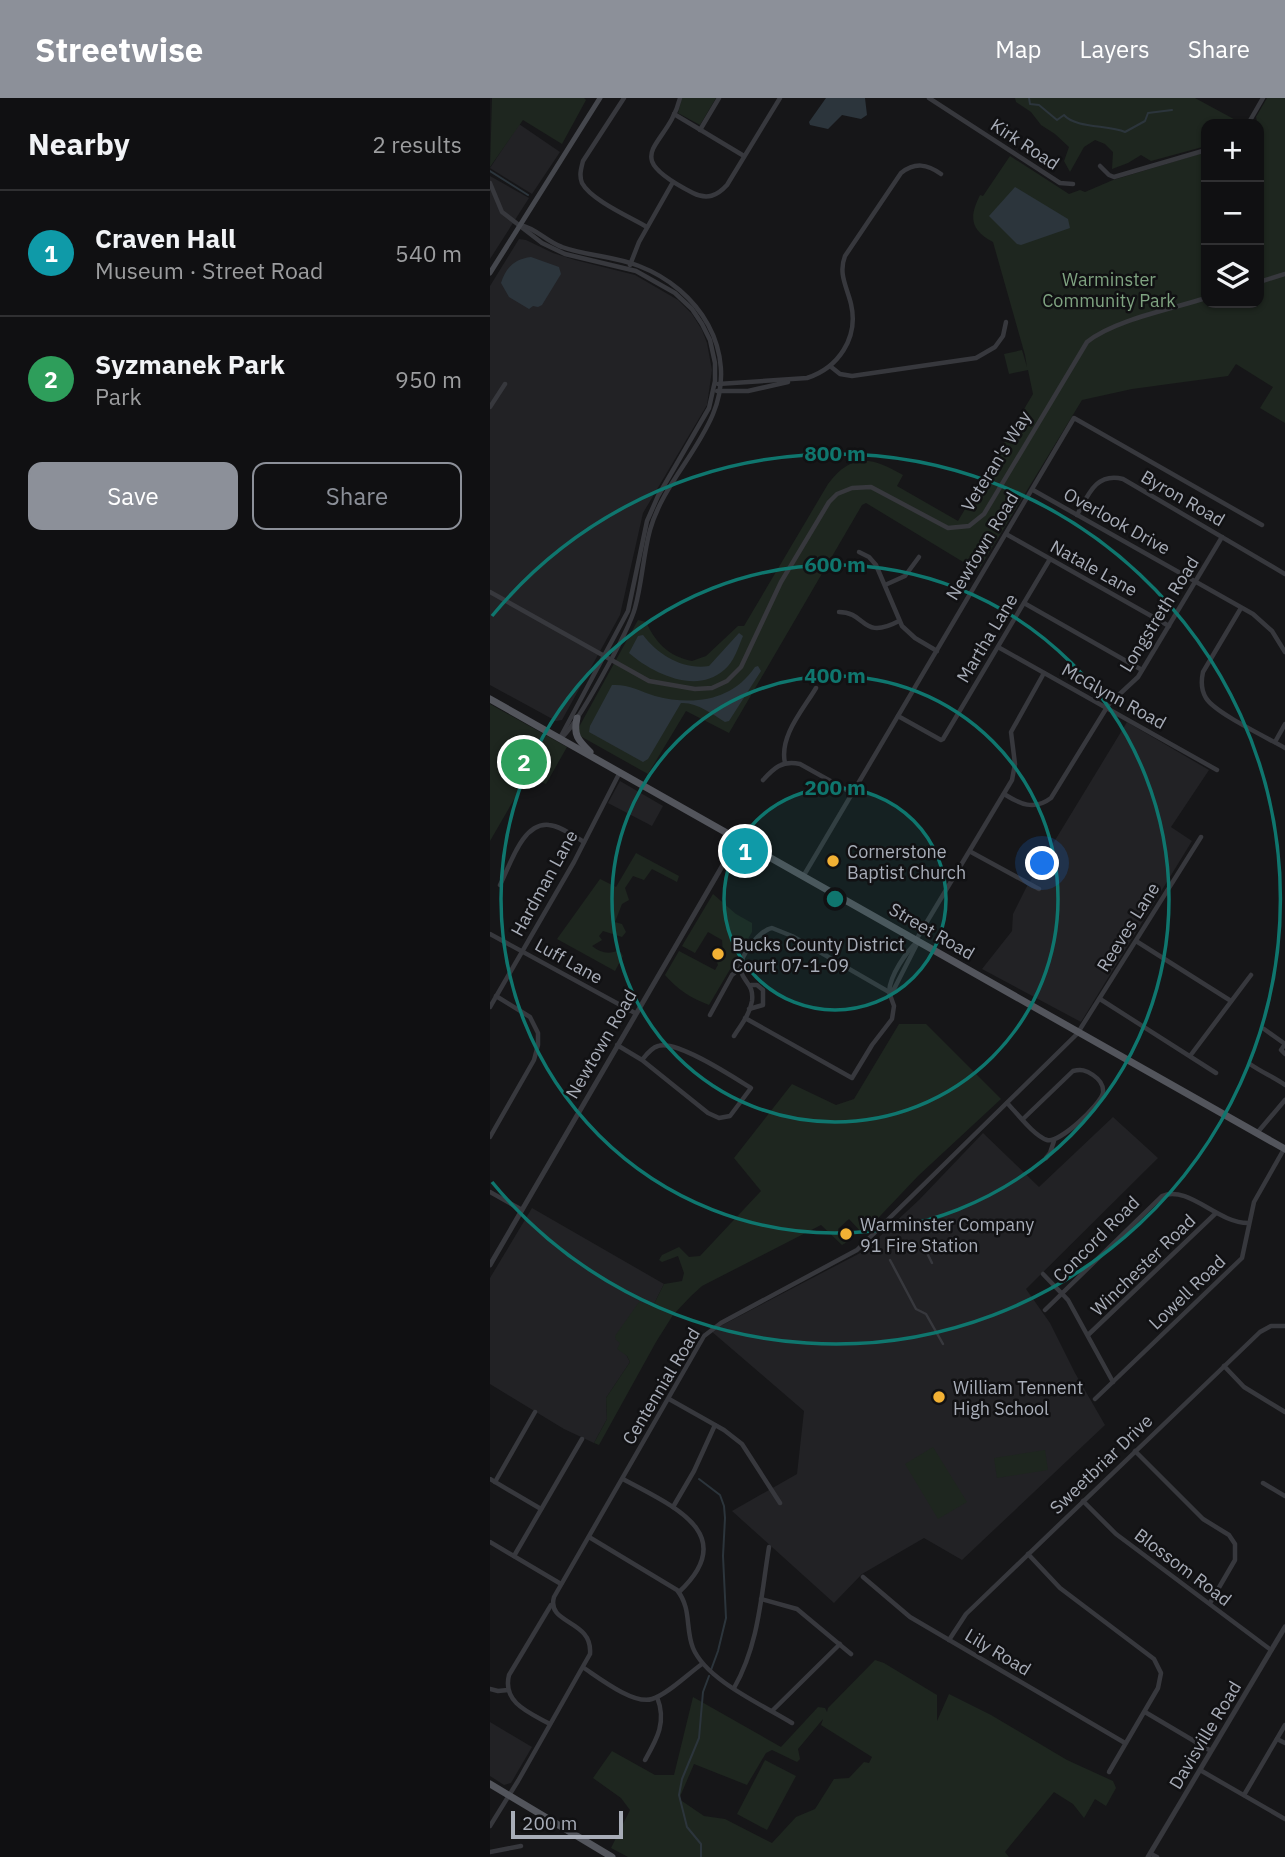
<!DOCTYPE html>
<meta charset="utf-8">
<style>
:root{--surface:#101012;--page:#1e1e20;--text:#f1f3f6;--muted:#9c9d9f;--line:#303032;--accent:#8c9099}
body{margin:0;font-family:"IBM Plex Sans",sans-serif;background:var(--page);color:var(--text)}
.controls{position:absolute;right:21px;top:21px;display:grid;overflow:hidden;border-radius:14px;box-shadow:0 2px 5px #0004}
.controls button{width:63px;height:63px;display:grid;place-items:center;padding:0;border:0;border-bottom:2px solid var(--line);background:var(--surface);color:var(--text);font:35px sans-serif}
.scale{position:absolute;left:21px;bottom:18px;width:112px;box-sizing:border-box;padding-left:7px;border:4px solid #a8adb8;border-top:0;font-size:19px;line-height:24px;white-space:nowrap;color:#a8adb8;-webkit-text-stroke:5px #111113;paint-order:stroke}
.you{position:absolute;left:553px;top:766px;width:24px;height:24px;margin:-18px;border:5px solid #fff;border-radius:50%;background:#1a73e8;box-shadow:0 0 0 10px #1a73e833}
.badge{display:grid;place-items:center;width:46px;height:46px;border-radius:50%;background:var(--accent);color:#fff;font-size:23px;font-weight:700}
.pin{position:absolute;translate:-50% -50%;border:4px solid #fff;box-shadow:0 2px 7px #0006}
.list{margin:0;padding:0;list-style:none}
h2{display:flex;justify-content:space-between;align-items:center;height:91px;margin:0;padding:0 28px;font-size:30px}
h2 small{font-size:23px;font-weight:400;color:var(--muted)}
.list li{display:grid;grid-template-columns:46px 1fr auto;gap:21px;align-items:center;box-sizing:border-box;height:126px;padding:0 28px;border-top:2px solid var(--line)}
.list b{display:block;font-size:26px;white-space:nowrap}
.list p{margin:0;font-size:23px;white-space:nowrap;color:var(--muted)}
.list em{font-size:23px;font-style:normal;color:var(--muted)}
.actions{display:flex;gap:14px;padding:21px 28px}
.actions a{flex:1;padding:16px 0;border:2px solid var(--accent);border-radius:14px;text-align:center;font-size:24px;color:var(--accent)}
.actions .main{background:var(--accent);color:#fff}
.icon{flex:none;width:38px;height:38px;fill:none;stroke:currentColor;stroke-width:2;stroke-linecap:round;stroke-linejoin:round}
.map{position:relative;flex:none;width:795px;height:1759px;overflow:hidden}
header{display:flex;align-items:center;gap:42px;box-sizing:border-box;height:98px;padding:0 35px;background:var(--accent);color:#fff}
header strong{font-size:33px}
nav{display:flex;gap:38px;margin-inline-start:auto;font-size:24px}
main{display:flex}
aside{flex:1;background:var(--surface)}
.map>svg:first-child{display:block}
</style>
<header>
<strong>Streetwise</strong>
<nav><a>Map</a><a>Layers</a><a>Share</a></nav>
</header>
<main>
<aside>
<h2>Nearby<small>2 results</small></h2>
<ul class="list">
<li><span class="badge" style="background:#0f9aa8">1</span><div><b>Craven Hall</b><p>Museum · Street Road</p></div><em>540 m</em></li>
<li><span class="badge" style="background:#2e9e5b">2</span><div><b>Syzmanek Park</b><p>Park</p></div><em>950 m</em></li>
</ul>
<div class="actions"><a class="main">Save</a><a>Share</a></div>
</aside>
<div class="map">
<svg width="795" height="1759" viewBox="0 0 795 1759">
<rect width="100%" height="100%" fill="#161618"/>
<g fill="#222225">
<path d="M29 26 70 54 42 96 0 70Z"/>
<path d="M0 78 39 100 0 161Z"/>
<path d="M29 141 36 142 63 155 85 162 145 177 188 202 202 216 212 232 217 245 222 272 217 307 153 415 130 517 72 622 66 623 0 587V188Z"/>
<path d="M637 624 719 672 681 729 702 743 591 924 492 871 522 833 523 816 536 790Z"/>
<path d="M130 683 173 708 162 728 118 705Z"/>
<path d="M623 1019 668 1060 536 1191 560 1225 585 1275 615 1327 472 1462 434 1440 372 1476 344 1505 242 1413 307 1376 314 1313 221 1233 374 1153 429 1102 493 1035 549 1089Z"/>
<path d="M42 1110 174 1186 163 1208 130 1245 140 1264 116 1300 117 1321 104 1345 74 1331 0 1286V1180Z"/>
<path d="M0 1624 42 1649 21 1685 14 1687 0 1678Z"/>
</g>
<g fill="#1e261f" fill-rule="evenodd">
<path d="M2 0H94L96 2 72 46 33 22 0 69Z"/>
<path d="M192 0H226L210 27 188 15Z"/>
<path d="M525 0H705L753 26H716V48L661 63 651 57 638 65 622 71 623 54 615 46 605 42 594 49 580 74 574 63 579 49 565 36 551 27 541 14 526 4Z"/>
<path d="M777 0H795V325L770 310 783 289 746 266 738 278 642 291 592 302 488 473 376 405 372 407 239 635 196 613 158 676 92 639 88 634 89 629 148 522 156 524C166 545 178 558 202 563L216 558 248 528H254L338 386C362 354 382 359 413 377L407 388 468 423 543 296 538 272 519 276 514 256 532 252 537 269 535 257 503 144C480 132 479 119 490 97L493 98 520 58 579 96 590 92 595 94 623 82 716 54V205H769L770 37 766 19Z"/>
<path d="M0 606 77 649 56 686 37 679 0 743Z"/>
<path d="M146 755 189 778 187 784 162 771 154 782 143 778 135 790 139 802 132 806 125 824 132 826 136 834 132 839 113 833 109 838 112 842 102 848C111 855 119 857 129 852L133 858 125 873 67 841 110 781 126 789Z"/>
<path d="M223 796 246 816 262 825V834L219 907C201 900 188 892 175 877L189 853 225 872 228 867 227 864 233 856 232 842 218 834 205 855 192 848Z"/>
<path d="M409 926H436L511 1001 428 1078 373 1136 359 1121 348 1131 350 1137 357 1144 352 1147 331 1127 212 1188 201 1198 183 1217 166 1244 109 1347 104 1345 117 1321 116 1300 140 1264 137 1258 127 1251 130 1245 126 1242 125 1238 149 1204 163 1208 174 1186 192 1183 194 1175 188 1158 172 1164 169 1162 172 1157 189 1149 199 1159 210 1158 271 1093 244 1060 302 986 346 1007 364 1001Z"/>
<path d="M443 1349 477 1404 448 1421 415 1366Z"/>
<path d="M555 1352 558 1372 507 1380 504 1360Z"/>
<path d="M385 1562 394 1565 447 1597V1623L459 1596 501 1617 577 1662 623 1683 626 1690 616 1708 605 1701 594 1720 583 1706 564 1694 515 1754 519 1759H138L121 1750 140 1712 131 1700 103 1680 122 1653 165 1677H184L203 1599 291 1649 328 1609 335 1610 337 1614 338 1610ZM333 1621 331 1627 382 1659 379 1665 374 1664 359 1680 344 1681 325 1711 306 1719 282 1745 235 1721 214 1718 189 1701 204 1666 257 1687 276 1655 282 1652 307 1664 310 1661 308 1651Z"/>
<path d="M275 1662 306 1678 277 1732 247 1716Z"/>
</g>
<g fill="#2c353c">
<path d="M336 0H375L377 17 371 21 352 17 338 31 320 27 319 24Z"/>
<path d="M525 89 578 121 580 130 531 147 527 146 499 118Z"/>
<path d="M41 159 69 169 71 176 52 207 48 209 43 208 39 211 19 199 11 185C16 169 25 161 41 159Z"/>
<path d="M249 535 253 538C248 550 244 564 234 572 206 597 162 575 139 555L148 538 153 537C168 557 193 572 219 568Z"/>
<path d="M268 568 271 573 239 623 235 624C222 616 207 604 191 605L158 661 153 664 99 634 100 628 122 587C138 586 150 593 165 598 203 608 242 603 265 569Z"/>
</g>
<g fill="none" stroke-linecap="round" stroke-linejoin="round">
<g stroke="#2c353c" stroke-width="2">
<path d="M539 0 540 6 549 7 567 22 574 17C585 30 618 27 635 34L655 23 658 15 682 12"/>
<path d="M0 73 38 97"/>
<path d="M209 1381 230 1397 234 1408 235 1420 233 1458 236 1520 228 1553 221 1572"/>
<path d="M211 1759V1746L197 1729 189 1697 192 1681 209 1640 213 1594 219 1578"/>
</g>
<g stroke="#37383d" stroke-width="2.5">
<path d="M435 1151 442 1165"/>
<path d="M400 1162 426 1211 436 1216 453 1246"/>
</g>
<g stroke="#37383d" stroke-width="4.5">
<path d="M134 0 93 63C91 71 89 77 92 85 101 102 140 119 157 129"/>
<path d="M190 0C178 51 125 55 203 95 217 102 227 98 237 87L290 0"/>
<path d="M439 0 570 85 583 86"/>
<path d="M184 16 254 58"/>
<path d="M758 26 773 0"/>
<path d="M210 32 229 0"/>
<path d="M610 68 619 77 624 79 716 52"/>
<path d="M0 85 12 114 52 145 75 156 146 173 185 195 202 211 212 226 220 242 225 265V283L219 310 168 398 157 423 138 513 70 640"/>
<path d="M30 127C46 130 57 144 72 149 97 158 125 158 149 168 209 191 249 253 223 316 206 357 172 389 160 432 153 458 152 485 145 510 139 532 88 626 72 639"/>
<path d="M140 167 149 144 183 84"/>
<path d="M769 184 795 176"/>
<path d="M340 268 350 276 362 278 486 260 505 249 513 238 516 224"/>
<path d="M228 286 317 280C348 270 369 240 361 206 357 189 348 176 355 158L411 75C425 64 437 66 451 76"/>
<path d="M227 293H258L298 284"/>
<path d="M0 309 15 286"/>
<path d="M543 392 763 516 782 533 795 554"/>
<path d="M587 417C598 397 606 374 633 381L795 476"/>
<path d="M516 436 679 528"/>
<path d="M369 454 379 459 386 467 412 528 425 540 447 553"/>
<path d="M395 487 415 478 429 459"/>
<path d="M0 494 159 583 205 591 222 590 237 583 251 569 291 484 339 404 347 396 362 390 381 389 458 430 479 428 494 416 597 244C624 222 682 211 716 200"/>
<path d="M534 505 652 572"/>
<path d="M751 510 713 574C711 583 711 592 716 600 725 615 778 640 795 650"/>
<path d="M349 514C377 514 371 543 409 523"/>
<path d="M508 549 727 672"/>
<path d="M408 618 451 642 453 641 560 461"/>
<path d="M785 644 795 626"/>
<path d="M295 665C289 638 313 612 326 590"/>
<path d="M273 682C284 670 292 662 310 666L362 695"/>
<path d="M514 696C530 706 544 713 561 700L619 606 648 579 732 439"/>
<path d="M481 754 549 791"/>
<path d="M314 777 584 320 772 427"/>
<path d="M10 787C20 768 32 724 59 727 71 728 83 738 94 744"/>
<path d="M0 836 145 915"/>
<path d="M426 842 522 682 525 666 521 634 554 575"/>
<path d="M646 843 741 903"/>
<path d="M399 894C400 877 416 854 428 843"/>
<path d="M399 894 404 891 428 844"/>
<path d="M610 901 726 975"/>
<path d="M0 909 84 764 130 674"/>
<path d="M259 911 273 907V892L267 887H261"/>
<path d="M220 917 242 877 250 870"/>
<path d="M774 931 795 946"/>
<path d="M244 938C251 927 260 916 262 903 264 886 254 885 251 873 247 860 270 832 282 830L302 838 399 894 404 908 402 921 382 947 362 980 255 920"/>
<path d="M795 946 791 952 795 956"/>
<path d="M127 947 152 962 218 1015 229 1020 240 1018 261 990C245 980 186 941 168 948 161 950 156 957 152 962"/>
<path d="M700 958 761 877"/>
<path d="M760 966C771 974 784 979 795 987"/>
<path d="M517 1005C527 1015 544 1038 557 1042 569 1046 610 1007 613 995 614 987 609 981 603 977 596 972 591 971 583 973L533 1021"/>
<path d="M767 1035 795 1002"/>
<path d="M0 1039 44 962 48 947V935L40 919 6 898"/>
<path d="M556 1060 560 1055 564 1043"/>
<path d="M0 1094 32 1112"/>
<path d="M553 1176 578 1202 623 1284"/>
<path d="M555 1212 672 1098C699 1087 727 1125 758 1125"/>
<path d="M598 1237 726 1115"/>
<path d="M734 1268 754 1289 795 1314"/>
<path d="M179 1301 234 1332 252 1346 290 1405"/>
<path d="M605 1301 752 1160 764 1104 794 1051"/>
<path d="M645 1353 713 1421 739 1437 745 1446V1462L720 1505"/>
<path d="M0 1381 51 1411"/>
<path d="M133 1381C180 1407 252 1435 189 1494"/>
<path d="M5 1384 45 1314"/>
<path d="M773 1385 795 1398"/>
<path d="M593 1403 626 1436 781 1552"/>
<path d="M183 1409 204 1373 225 1327"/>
<path d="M99 1439 187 1492C202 1511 195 1530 203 1550 216 1582 273 1607 302 1625"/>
<path d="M0 1444 71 1486"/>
<path d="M538 1456 570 1490 664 1561 671 1575 668 1590 619 1674"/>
<path d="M24 1458 92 1341"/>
<path d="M373 1479 420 1519 635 1645"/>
<path d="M271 1501 307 1511 361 1556"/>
<path d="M459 1542 476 1516 770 1234 781 1228H795"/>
<path d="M94 1570C109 1580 144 1607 162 1601 177 1597 199 1575 212 1566"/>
<path d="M244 1590C269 1546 271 1498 279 1449"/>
<path d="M0 1591 8 1593 18 1592"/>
<path d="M282 1613 350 1546"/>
<path d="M655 1614 721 1653"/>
<path d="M60 1626C40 1615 12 1605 19 1577L61 1507"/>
<path d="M787 1641 795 1645"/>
<path d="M155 1662C167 1641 177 1624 167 1599"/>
<path d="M710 1672 795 1721"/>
<path d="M754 1697 795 1627"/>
<path d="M0 1728 28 1683 100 1556C103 1521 56 1527 64 1499L214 1238 231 1225 367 1152 587 936 711 739"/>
<path d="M0 1754 31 1748"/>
<path d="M661 1756 667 1759"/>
</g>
<g stroke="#37383d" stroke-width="5">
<path d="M0 1167 248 741"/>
<path d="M658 1759 795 1529"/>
</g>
<path stroke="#45474d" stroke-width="5" d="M0 175 110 0"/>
<g stroke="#53555c" stroke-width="7">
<path d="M0 601 795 1051"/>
<path d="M87 620C83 637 88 642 100 654"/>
<path d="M0 1686 122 1759"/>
</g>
</g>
<circle cx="345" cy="801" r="111" fill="#0f766e" fill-opacity=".12"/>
<g fill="none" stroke="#0f766e" stroke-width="3.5">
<circle cx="345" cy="801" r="111"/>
<circle cx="345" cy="801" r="223"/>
<circle cx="345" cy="801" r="334"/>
<path d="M2 518A445 445 0 1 1 2 1084"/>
</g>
<g fill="#f2b134" stroke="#111113" stroke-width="2.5">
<circle cx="343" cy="763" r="7"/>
<circle cx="228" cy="856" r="7"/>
<circle cx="356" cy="1136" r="7"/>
<circle cx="449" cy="1299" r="7"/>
</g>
<g text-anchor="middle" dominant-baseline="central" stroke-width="5" stroke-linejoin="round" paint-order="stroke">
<g font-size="18" fill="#a8adb8" stroke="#111113">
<text transform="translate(535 46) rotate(33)">Kirk Road</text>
<text transform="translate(506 363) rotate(-58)">Veteran's Way</text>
<text transform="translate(693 400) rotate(30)">Byron Road</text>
<text transform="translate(627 423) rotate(29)">Overlook Drive</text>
<text transform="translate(492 448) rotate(-59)">Newtown Road</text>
<text transform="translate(604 470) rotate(29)">Natale Lane</text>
<text transform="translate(669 516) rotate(-58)">Longstreth Road</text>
<text transform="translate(497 540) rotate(-59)">Martha Lane</text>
<text transform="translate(624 598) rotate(29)">McGlynn Road</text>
<text transform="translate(54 785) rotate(-61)">Hardman Lane</text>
<text transform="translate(638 829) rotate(-58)">Reeves Lane</text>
<text transform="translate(442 833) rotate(30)">Street Road</text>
<text transform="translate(79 863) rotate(29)">Luff Lane</text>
<text transform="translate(111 946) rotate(-60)">Newtown Road</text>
<text transform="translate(606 1141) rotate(-45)">Concord Road</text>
<text transform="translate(653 1167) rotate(-44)">Winchester Road</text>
<text transform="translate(697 1194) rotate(-44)">Lowell Road</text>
<text transform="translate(171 1288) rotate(-59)">Centennial Road</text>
<text transform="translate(611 1366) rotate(-44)">Sweetbriar Drive</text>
<text transform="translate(693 1469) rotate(37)">Blossom Road</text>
<text transform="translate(508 1554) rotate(31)">Lily Road</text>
<text transform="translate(715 1637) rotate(-59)">Davisville Road</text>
</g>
<g font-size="18" fill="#7fa381" stroke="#111113">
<text x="619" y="181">Warminster<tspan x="619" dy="21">Community Park</tspan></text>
</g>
<g font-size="18" fill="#a8adb8" stroke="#111113" text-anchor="start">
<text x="357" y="753">Cornerstone<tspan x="357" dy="21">Baptist Church</tspan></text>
<text x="242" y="846">Bucks County District<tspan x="242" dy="21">Court 07-1-09</tspan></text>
<text x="370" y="1126">Warminster Company<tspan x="370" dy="21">91 Fire Station</tspan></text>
<text x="463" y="1289">William Tennent<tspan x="463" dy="21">High School</tspan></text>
</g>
</g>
<circle cx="345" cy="801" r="10" fill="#0f766e" stroke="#111113" stroke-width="3.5"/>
<g font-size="21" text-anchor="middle" font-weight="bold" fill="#0f766e" stroke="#111113" stroke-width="5" stroke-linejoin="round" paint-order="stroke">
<text x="345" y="363">800 m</text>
<text x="345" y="474">600 m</text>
<text x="345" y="585">400 m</text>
<text x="345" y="697">200 m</text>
</g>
</svg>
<div class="controls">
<button>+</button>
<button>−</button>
<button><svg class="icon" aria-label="layers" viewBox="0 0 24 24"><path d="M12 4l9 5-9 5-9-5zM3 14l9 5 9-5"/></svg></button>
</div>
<div class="scale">200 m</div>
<div class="you"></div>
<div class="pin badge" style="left:255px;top:753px;background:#0f9aa8">1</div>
<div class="pin badge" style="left:34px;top:664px;background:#2e9e5b">2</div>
</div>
</main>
